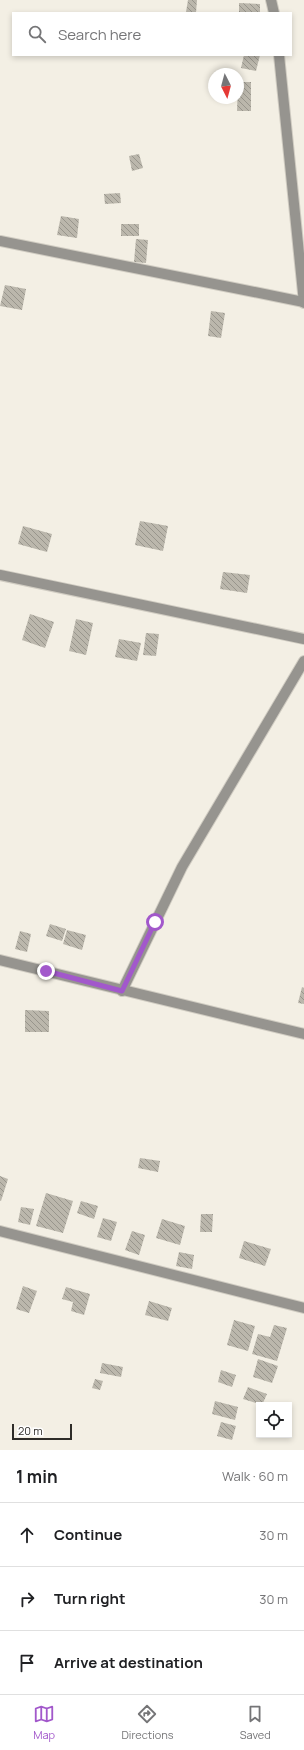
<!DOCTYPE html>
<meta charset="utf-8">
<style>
:root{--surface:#fff;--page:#f6f6f6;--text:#202124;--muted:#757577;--line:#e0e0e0;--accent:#a258cb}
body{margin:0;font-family:Manrope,sans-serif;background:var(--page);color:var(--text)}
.controls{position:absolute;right:12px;bottom:12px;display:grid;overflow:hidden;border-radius:0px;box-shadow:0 2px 6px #0003}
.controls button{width:36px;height:36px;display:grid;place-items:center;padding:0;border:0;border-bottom:1px solid var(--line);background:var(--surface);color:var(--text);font:20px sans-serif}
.compass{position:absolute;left:208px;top:68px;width:36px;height:36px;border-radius:50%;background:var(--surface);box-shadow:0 2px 6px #0003;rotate:174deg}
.scale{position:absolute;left:12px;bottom:10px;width:60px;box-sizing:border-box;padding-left:4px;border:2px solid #2e2c28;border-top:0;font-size:11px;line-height:14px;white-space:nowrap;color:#2e2c28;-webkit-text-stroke:3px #fff;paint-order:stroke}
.stop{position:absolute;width:12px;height:12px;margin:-9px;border:3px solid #a258cb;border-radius:50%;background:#fff}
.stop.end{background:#a258cb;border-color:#fff;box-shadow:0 1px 4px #0008}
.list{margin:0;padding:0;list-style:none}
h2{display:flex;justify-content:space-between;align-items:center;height:52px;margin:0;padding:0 16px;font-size:17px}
h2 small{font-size:13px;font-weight:400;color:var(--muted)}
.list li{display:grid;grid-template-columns:26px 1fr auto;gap:12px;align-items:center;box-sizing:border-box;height:64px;padding:0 16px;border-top:1px solid var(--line)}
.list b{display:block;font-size:15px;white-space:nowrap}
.list em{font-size:13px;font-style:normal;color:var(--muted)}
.icon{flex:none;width:22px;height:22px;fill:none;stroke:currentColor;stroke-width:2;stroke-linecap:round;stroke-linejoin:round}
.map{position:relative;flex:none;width:304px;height:1450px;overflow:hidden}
.search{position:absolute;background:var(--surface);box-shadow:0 2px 6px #0003;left:12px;right:12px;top:12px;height:44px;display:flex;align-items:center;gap:10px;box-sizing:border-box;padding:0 14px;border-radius:0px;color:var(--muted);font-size:15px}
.sheet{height:244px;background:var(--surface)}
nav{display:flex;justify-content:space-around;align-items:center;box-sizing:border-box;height:56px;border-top:1px solid var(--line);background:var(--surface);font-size:11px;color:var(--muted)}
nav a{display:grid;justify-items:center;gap:2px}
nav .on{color:var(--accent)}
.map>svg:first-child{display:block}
</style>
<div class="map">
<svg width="304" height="1450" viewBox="0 0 304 1450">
<defs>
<pattern id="building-back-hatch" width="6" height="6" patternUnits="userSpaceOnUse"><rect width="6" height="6" fill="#bbb7ac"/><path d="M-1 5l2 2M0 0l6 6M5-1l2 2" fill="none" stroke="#98958c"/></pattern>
</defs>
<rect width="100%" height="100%" fill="#f3efe4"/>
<g fill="url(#building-back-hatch)">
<path d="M188 0H197L196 13 186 12Z"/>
<path d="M239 3 260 4V13H239Z"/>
<path d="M244 55H260L256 71 241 68Z"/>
<path d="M238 82H251V111H237Z"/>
<path d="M139 154 143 168 132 171 129 156Z"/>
<path d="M120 193 121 203 105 204 104 194Z"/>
<path d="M61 216 79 219 77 238 57 235Z"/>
<rect x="121" y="224" width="18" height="12"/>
<path d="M136 239 148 240 146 263 134 262Z"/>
<path d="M5 285 26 289 22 310 0 306Z"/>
<path d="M211 311 225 313 221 338 208 336Z"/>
<path d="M140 521 168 526 163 551 135 545Z"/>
<path d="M23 526 52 534 47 552 18 544Z"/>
<path d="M223 572 250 575 247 593 220 589Z"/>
<path d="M30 614 54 622 45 648 22 640Z"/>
<path d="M76 619 93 623 86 655 69 651Z"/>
<path d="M146 633 159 634 156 656 143 655Z"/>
<path d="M119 639 141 643 137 661 115 657Z"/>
<path d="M50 924 66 929 62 941 46 936Z"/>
<path d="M67 930 86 935 82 950 63 944Z"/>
<path d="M20 931 31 934 27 952 15 949Z"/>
<path d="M302 987 304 988V1004L298 1003Z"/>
<path d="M25 1010 49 1011V1032H25Z"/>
<path d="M140 1158 160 1161 158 1172 138 1168Z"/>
<path d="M0 1176 8 1179 1 1201 0 1200Z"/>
<path d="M46 1193 73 1201 63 1233 36 1226Z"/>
<path d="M81 1201 98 1206 94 1219 77 1213Z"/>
<path d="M21 1207 34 1209 30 1225 18 1222Z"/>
<path d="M201 1214H213L212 1232H200Z"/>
<path d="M103 1218 117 1222 111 1241 97 1237Z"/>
<path d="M162 1219 185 1226 180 1245 156 1238Z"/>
<path d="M132 1231 145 1235 139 1255 125 1250Z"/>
<path d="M244 1241 271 1249 265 1266 239 1258Z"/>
<path d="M179 1252 194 1255 192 1269 176 1266Z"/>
<path d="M23 1286 37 1291 29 1313 16 1309Z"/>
<path d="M66 1287 90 1294 84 1315 71 1311 73 1302 62 1299Z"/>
<path d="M149 1301 172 1308 168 1321 145 1315Z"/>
<path d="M234 1320 255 1326 248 1351 227 1345Z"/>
<path d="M274 1325 287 1328 277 1361 252 1354 258 1334 270 1337Z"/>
<path d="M258 1359 278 1366 272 1383 253 1377Z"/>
<path d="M102 1363 123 1367 121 1377 100 1373Z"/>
<path d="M221 1370 236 1375 232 1387 218 1382Z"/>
<path d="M95 1379 103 1381 100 1390 92 1388Z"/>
<path d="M248 1387 267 1394 262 1405 243 1399Z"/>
<path d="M215 1401 238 1407 235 1420 212 1414Z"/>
<path d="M221 1422 236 1426 232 1440 217 1436Z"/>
</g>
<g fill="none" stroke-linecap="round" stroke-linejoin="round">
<g stroke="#d0ccc2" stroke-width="12">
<g id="minor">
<path d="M271 0 274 13"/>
<path d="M279 55 304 303"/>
<path d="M0 241 304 302"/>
<path d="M0 575 304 639"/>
<path d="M0 960 304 1034"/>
<path d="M122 991 182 867 304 661"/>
<path d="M0 1231 304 1308"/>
</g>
</g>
<use href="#minor" stroke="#96948f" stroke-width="10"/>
</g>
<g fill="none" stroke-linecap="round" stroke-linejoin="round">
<path stroke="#a258cb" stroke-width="5" d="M46 971 122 991 155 922"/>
</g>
</svg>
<div class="controls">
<button><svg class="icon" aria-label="locate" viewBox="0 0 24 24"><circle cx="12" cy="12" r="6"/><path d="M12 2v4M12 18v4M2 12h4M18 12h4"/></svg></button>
</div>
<svg class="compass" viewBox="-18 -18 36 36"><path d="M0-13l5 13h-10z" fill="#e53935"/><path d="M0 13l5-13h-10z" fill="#757577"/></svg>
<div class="scale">20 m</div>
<div class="stop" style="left:155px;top:922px"></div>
<div class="stop end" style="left:46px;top:971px"></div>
<div class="search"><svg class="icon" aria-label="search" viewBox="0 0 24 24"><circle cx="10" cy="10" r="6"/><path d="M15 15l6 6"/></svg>Search here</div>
</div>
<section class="sheet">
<h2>1 min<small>Walk · 60 m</small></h2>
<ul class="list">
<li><svg class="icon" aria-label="ahead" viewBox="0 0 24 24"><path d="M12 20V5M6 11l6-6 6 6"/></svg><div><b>Continue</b></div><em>30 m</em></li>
<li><svg class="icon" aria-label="right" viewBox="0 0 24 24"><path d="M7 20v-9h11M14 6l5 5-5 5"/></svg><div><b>Turn right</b></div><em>30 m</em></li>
<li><svg class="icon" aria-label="arrive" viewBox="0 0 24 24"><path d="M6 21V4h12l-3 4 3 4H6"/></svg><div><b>Arrive at destination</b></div></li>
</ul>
</section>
<nav>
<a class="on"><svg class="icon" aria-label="map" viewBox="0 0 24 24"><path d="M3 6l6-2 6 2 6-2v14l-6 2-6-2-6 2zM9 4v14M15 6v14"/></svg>Map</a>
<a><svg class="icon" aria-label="directions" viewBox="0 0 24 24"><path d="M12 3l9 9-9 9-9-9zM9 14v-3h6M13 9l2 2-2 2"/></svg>Directions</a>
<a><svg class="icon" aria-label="saved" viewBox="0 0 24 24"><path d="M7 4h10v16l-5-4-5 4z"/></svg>Saved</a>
</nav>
